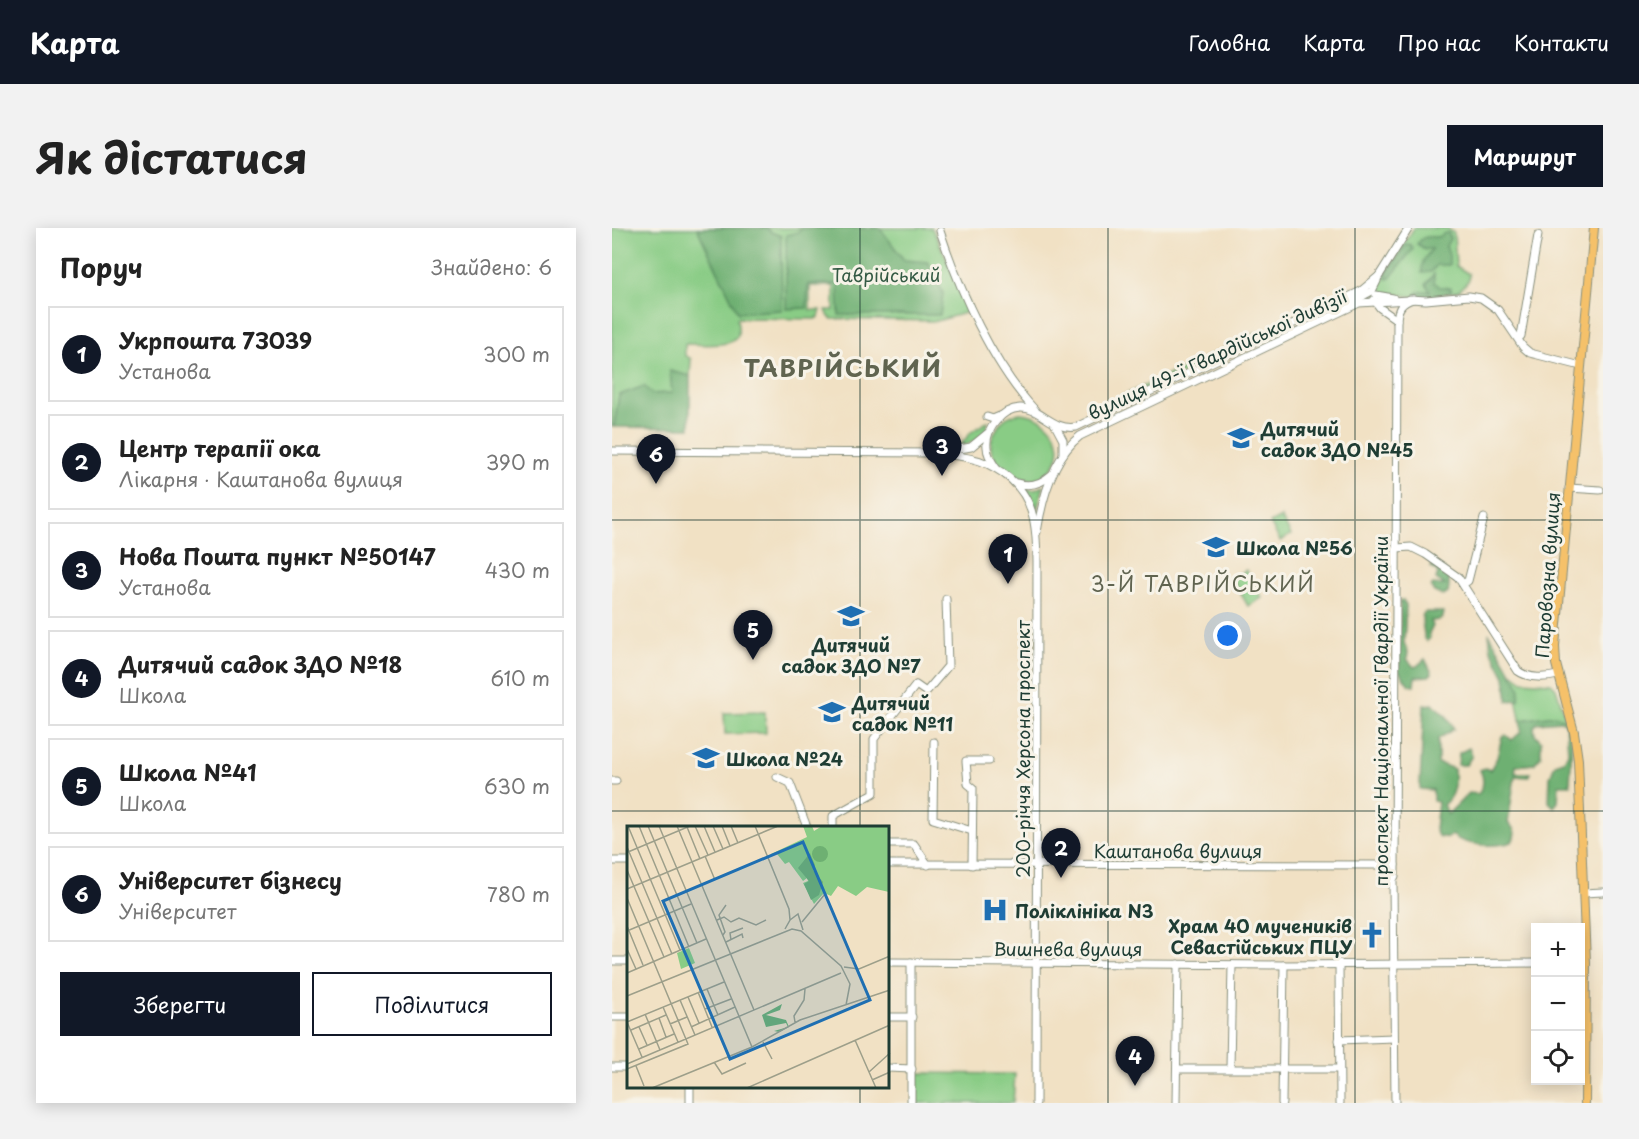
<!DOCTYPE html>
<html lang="uk">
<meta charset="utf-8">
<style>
:root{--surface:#fff;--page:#f2f2f2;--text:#222;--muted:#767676;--line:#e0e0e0;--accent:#111827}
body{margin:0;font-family:"Playpen Sans",sans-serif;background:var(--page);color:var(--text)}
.controls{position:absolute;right:18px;bottom:18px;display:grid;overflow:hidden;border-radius:0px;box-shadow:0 3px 15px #0003}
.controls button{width:54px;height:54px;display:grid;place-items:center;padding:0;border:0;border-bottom:2px solid var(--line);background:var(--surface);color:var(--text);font:30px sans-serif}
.you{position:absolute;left:616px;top:408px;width:21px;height:21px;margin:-15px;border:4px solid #fff;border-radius:50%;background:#1a73e8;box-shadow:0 0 0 9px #1a73e833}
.badge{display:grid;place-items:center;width:39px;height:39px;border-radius:50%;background:var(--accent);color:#fff;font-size:20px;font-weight:700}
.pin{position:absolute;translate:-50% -50px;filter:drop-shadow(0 2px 3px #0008)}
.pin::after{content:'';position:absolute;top:32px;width:21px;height:18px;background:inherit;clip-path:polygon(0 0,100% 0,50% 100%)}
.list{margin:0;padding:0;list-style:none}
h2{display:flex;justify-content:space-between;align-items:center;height:78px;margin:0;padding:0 24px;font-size:26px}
h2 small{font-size:20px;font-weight:400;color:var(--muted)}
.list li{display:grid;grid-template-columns:39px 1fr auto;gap:18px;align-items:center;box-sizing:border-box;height:96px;margin:0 12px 12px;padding:0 12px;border:2px solid var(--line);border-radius:0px}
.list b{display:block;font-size:22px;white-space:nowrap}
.list p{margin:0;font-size:20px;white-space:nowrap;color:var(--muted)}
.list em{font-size:20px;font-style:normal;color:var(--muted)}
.actions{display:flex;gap:12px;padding:18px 24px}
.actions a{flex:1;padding:14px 0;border:2px solid var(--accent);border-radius:0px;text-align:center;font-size:21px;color:var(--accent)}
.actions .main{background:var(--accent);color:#fff}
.icon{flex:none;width:33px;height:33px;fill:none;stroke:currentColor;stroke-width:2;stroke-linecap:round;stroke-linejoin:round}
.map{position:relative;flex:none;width:991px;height:875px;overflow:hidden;border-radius:0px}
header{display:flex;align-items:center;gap:36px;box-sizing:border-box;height:84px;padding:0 30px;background:var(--accent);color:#fff}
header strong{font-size:28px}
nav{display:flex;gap:33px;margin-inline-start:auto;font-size:21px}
.intro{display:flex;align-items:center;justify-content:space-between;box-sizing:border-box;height:144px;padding:0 36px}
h1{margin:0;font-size:42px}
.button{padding:15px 27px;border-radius:0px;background:var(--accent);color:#fff;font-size:21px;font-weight:700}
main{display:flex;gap:36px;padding:0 36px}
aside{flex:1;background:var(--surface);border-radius:0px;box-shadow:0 3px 15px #0003}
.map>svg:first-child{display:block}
</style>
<header>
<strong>Карта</strong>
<nav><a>Головна</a><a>Карта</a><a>Про нас</a><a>Контакти</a></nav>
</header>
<div class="intro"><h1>Як дістатися</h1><a class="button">Маршрут</a></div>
<main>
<aside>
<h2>Поруч<small>Знайдено: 6</small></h2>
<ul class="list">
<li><span class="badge">1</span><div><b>Укрпошта 73039</b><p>Установа</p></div><em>300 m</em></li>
<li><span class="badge">2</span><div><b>Центр терапії ока</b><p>Лікарня · Каштанова вулиця</p></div><em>390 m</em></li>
<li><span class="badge">3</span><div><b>Нова Пошта пункт №50147</b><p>Установа</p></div><em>430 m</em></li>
<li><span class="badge">4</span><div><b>Дитячий садок ЗДО №18</b><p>Школа</p></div><em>610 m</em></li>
<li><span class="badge">5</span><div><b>Школа №41</b><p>Школа</p></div><em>630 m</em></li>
<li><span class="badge">6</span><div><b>Університет бізнесу</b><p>Університет</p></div><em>780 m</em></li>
</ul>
<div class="actions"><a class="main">Зберегти</a><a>Поділитися</a></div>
</aside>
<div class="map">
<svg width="991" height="875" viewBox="0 0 991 875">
<rect width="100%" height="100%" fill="#f7f3e8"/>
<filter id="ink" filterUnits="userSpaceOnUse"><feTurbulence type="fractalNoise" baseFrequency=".0167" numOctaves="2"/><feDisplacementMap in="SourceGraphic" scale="12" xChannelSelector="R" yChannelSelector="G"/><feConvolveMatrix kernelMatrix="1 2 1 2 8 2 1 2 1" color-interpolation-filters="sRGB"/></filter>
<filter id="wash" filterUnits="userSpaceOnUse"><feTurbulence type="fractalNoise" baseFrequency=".008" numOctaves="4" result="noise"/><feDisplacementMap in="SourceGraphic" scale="24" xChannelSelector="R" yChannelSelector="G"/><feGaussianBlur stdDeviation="1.35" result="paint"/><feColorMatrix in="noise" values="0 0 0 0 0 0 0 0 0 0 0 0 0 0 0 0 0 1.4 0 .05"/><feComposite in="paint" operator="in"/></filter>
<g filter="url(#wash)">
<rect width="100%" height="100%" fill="#f1e1c4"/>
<g fill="#89cc85" stroke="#54845c" stroke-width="1.5">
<path d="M0 0H320L358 80 356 84 325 93 220 91 217 89 214 82H222V58H198V82H209L207 89 203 91 125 90C125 95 128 105 125 109 118 120 85 116 73 116V127L79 131 78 148 58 144 61 165 7 167 2 199H0Z"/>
<path d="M802 0H835L842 5 844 38 857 46V52L847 63 834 65 803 69 777 65 768 66 766 64V55Z"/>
<path d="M646 104 648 107 568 147 566 143Z"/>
<path d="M560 145 562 148 506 175 504 171Z"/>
<path d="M408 185C439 187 460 218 437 244 419 265 377 240 379 216 379 210 383 204 386 199 391 190 398 187 408 185Z"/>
<path d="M376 193C376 207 361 216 348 218L358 205Z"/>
<path d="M432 258 425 281 414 261 422 262Z"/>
<path d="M669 289 679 307 668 313 658 295Z"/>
<path d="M634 342 650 370 636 378 620 350Z"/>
<path d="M899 444 911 453 939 455 944 460 954 492 945 490 909 496Z"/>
<path d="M153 484 154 505 113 506 112 485Z"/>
<path d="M306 845 403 846 401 875H305Z"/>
</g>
<g fill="#6eb072" stroke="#467653" stroke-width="1.5">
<path d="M85 0H155L159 4 169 8 170 82 126 85Z"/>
<path d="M190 0H268L292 32 316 34 331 65 328 87H227L226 56H196L195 80 174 81V7L186 4Z"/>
<path d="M833 5H837L838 11 834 18 837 27V37H825L819 44 810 45C810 30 812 32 820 21H813L805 16C811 7 817 9 827 9Z"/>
<path d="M798 16 801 21 778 50 774 51V47L794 17Z"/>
<path d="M822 46V54L828 59 839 60V64L817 70 803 69 806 64 818 63 814 56Z"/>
<path d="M58 143 78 148V200L2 199 7 167 32 158 40 166 60 165Z"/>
<path d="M821 336C836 341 839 351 836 365L831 368 822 364 819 359 821 357H833L824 351 826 344 819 339Z"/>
<path d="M791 372 794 377 792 415 796 424 795 431 802 439 805 438 813 431 820 445 817 448 803 449 802 458 797 457 787 443 788 373Z"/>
<path d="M814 384H832L831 389 827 392 819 393 821 398 817 405 818 410 815 413 812 411C813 402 808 395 811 386Z"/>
<path d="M877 405 908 460 907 472 896 473 893 449 879 422Z"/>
<path d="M821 476 835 489 842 501 826 511V535L842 541C843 556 843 567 831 577L836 586 857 565 866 566C872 559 872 550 868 542L873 540 878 542 885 530 890 508 894 507 900 512 909 504V492L943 487 954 492 960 514 958 557H947L946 574 942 579 937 574 938 549 943 536 952 533 956 525 954 496 949 493 925 495 922 499 923 506 929 513V528L922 536 904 538 903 545H918L916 549 903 548 896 595C903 601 905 605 900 614 883 619 853 619 840 607L836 610 826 608 823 601 826 574 821 573V562L808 561V557L812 477Z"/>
<path d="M857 520 860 528 854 537H846L847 525Z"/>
</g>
</g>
<g filter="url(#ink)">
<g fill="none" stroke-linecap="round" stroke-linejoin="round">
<g stroke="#888f7c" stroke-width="9">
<g id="minor">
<path d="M328 3C348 63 380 136 423 182"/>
<path d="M765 51 797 0"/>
<path d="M764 67 781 70"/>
<path d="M798 71 814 72 857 68 869 70 886 82 911 119 918 125 969 138"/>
<path d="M762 72 768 80 785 92"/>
<path d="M740 74 760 63 765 53"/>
<path d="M906 110 909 108 926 7"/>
<path d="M375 189 381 191 388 188"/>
<path d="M443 197 451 212V226"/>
<path d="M0 223 324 225C336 227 350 228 361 231 372 233 382 239 391 245 423 268 424 296 425 333L424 875"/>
<path d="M330 224 359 219 376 205"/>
<path d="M384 240C380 234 375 227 375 219 373 201 390 181 408 180 429 179 440 203 464 199L749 63 767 48"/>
<path d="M405 255C418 259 429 256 439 247"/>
<path d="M957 260 988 262"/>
<path d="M425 304C430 272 441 229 468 208L747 75 796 72"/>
<path d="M785 320 799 319 813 326 846 349 906 443C917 451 934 450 946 447"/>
<path d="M852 355 856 353 872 290"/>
<path d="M322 514 321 591 360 603"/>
<path d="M165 549 178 555 195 599"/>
<path d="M0 553H4"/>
<path d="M221 599V588L262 565V511L304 457 314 464 336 438 334 371"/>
<path d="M276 616H302L316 637"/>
<path d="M0 633H16"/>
<path d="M276 636 783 637"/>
<path d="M360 637 361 560 356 556 354 533H377"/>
<path d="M971 665 991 664"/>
<path d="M0 733H16"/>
<path d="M276 734 672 737 924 735"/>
<path d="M299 734V875"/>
<path d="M727 735 728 875"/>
<path d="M0 789H16"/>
<path d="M276 789H300"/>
<path d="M727 812 782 810"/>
<path d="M0 839H16"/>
<path d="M276 840 300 841"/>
<path d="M618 840 620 737"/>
<path d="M565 841H727"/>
<path d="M78 875V858"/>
<path d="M564 875 566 736"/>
<path d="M670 875 672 737"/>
<path d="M783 875 781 652 783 648 785 92C786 80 789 75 801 71"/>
</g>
</g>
<g stroke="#888f7c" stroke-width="10">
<path id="major" d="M973 875 974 735 966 532 962 504 944 436 943 418 982 0"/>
</g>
<use href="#minor" stroke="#fff" stroke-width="7"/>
<use href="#major" stroke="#f5c16b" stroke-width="8"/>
</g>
</g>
<path fill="none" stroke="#1f3d34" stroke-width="1.5" stroke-opacity="0.55" d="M248 0V599M496 0V875M743 0V875M0 292H991M0 583H991M248 858V875"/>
<defs>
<g id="school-bare" transform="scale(2.07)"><path d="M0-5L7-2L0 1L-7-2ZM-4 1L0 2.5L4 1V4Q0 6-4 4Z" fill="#1f6fb2" stroke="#f7f3e8" stroke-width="2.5" paint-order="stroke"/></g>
<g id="hospital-bare" transform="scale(2.07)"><path d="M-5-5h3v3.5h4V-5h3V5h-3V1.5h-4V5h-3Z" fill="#1f6fb2" stroke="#f7f3e8" stroke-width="2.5" paint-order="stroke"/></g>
<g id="church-bare" transform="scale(2.07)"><path d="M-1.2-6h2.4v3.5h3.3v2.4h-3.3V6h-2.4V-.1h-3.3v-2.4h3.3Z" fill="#1f6fb2" stroke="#f7f3e8" stroke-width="2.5" paint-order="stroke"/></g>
</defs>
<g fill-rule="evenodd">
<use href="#school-bare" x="629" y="210"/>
<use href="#school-bare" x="604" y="319"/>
<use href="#school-bare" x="239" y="388"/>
<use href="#school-bare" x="220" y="484"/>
<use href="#school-bare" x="94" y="530"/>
<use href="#hospital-bare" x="383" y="682"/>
<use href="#church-bare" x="760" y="707"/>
</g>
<g text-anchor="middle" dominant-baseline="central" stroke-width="6" stroke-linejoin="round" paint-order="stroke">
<g font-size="18" fill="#345a44" stroke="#f7f3e8">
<text x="274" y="46">Таврійський</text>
</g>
<g font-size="18" fill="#1f3d34" stroke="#f7f3e8">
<text transform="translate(605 126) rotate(-25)">вулиця 49-ї Гвардійської дивізії</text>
<text transform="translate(935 347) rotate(-86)">Паровозна вулиця</text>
<text transform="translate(768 483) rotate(-90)">проспект Національної Гвардії України</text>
<text transform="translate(410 521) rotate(-90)">200-річчя Херсона проспект</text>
<text x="566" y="622">Каштанова вулиця</text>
<text x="456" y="720">Вишнева вулиця</text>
</g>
<g font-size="18" font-weight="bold" fill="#1f3d34" stroke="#f7f3e8" text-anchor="start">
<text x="649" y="200">Дитячий<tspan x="649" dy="21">садок ЗДО №45</tspan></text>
<text x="624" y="319">Школа №56</text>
<text x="239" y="416" text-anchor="middle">Дитячий<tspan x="239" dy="21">садок ЗДО №7</tspan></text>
<text x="240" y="474">Дитячий<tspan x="240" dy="21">садок №11</tspan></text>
<text x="114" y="530">Школа №24</text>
<text x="403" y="682">Поліклініка N3</text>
<text x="740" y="697" text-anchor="end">Храм 40 мучеників<tspan x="740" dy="21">Севастійських ПЦУ</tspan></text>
</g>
<g font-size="21" letter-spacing="1.5" fill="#606450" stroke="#f7f3e8">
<text x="591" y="355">3-Й ТАВРІЙСЬКИЙ</text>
</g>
<g font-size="24" font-weight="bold" letter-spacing="1.5" fill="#606450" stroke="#f7f3e8">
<text x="231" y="139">ТАВРІЙСЬКИЙ</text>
</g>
</g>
<g transform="translate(15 598)">
<rect width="262" height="262" fill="#f1e1c4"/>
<path d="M176 0H185L187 5 195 0H262V66L240 61 229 70 211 60 204 70 197 67 187 78 176 57 181 55 180 52 176 55 162 36 158 38 150 28H144L180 11ZM62 122 68 137 54 143 50 127Z" fill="#89cc85"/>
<path d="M185 28a8 8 0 1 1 16 0a8 8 0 1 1-16 0ZM183 27 188 39 186 44 196 56 192 69 184 74 177 58 182 55 171 42ZM155 178 153 184 139 189 159 194 162 201 152 206 147 205 161 201 159 197 139 201 135 189Z" fill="#6eb072"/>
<path fill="none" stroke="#9d9f8a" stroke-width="1.5" d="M1 0 53 124M12 0 62 121M21 0 70 117M32 0 125 221M50 0 127 184M68 0 81 29M77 0 88 26M86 0 96 23M95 0 103 20M104 0 111 17M128 0 162 83 163 94 158 103M60 1 73 33M0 21 45 128M1 26 63 0M78 30 88 54M0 44 37 131M0 63 151 0M0 72 61 218 0 243M90 94 97 91 104 96 112 92 129 99 139 94M163 94 171 88 176 104M175 96 198 68M0 100 16 139M0 105 64 78M96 109 98 106 92 89 99 79M104 114 103 107 116 102M99 116 115 108 116 112M0 123 9 143M217 141 232 143 263 130M0 147 79 113M80 163 91 189M71 166 85 201M0 170 165 103 174 105 214 140 223 158 219 179M61 171 72 197M53 174 68 209M36 181 51 216M78 183 104 173M18 188 33 224M32 192 39 211M0 196 97 156M0 196 15 231M168 196 167 190 177 174 178 163M43 198 60 191M12 201 20 219M64 201 108 181M4 204 39 189M228 214 249 262M136 216 145 233M12 223 47 208M87 236 95 248 119 237M0 238 214 147M9 240 17 260M242 246 263 227M245 254 263 246M25 262 125 221 173 194 263 164M120 262 263 199"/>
<path fill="#1f6fb2" fill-opacity="0.15" stroke="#1f6fb2" stroke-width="3" d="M176 16 243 174 103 233 36 75Z"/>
<rect width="262" height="262" fill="none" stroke="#1f3d34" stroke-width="3"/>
</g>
</svg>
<div class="controls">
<button>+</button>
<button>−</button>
<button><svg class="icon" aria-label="locate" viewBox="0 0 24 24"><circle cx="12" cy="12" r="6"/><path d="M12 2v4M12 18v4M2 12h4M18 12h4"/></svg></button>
</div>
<div class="you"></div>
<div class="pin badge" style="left:396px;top:356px">1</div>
<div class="pin badge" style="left:449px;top:650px">2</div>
<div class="pin badge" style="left:330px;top:248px">3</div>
<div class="pin badge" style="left:523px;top:858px">4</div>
<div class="pin badge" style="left:141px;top:432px">5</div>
<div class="pin badge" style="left:44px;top:256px">6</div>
</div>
</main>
